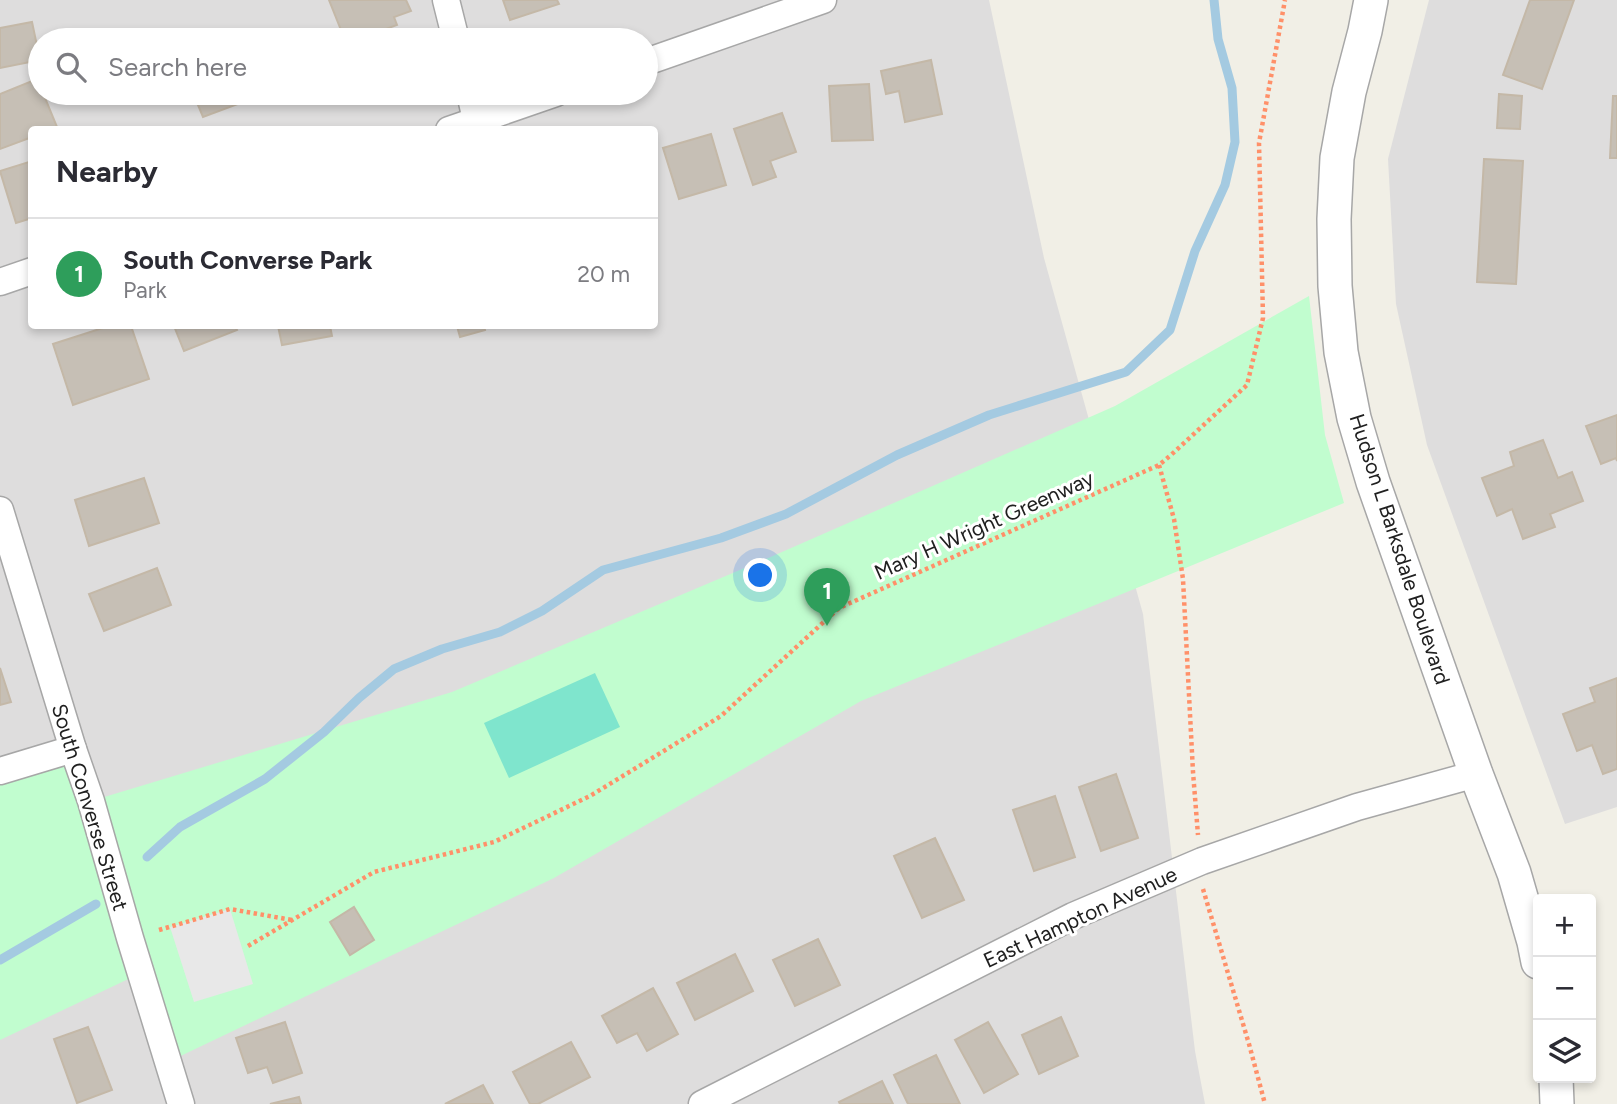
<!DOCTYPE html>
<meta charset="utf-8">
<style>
:root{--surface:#fff;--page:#f2f2f3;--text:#2b2b33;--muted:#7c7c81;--line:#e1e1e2;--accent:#d93025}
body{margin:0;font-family:Figtree,sans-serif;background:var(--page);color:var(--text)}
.controls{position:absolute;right:21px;bottom:21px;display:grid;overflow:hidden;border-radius:7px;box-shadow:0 4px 10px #0003}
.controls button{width:63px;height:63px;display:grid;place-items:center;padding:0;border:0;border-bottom:2px solid var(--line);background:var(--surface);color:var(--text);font:35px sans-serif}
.you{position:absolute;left:761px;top:576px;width:24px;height:24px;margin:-18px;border:5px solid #fff;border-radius:50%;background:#1a73e8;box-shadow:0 0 0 10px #1a73e833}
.badge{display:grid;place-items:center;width:46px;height:46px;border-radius:50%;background:var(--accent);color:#fff;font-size:23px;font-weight:700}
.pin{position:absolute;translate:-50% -58px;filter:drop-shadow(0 2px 4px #0008)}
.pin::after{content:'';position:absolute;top:37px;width:24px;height:21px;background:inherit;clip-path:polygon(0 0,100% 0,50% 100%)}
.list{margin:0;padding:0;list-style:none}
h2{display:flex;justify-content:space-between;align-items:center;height:91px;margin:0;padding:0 28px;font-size:30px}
h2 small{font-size:23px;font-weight:400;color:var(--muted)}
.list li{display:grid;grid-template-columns:46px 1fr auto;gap:21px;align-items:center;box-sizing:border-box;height:112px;padding:0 28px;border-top:2px solid var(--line)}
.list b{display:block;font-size:26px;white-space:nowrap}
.list p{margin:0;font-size:23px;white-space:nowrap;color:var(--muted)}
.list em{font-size:23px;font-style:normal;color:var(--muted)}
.icon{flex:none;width:38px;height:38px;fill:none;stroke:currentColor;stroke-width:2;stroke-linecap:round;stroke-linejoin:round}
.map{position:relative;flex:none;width:1617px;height:1104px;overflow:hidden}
.search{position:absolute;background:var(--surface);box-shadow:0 4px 10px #0003;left:28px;top:28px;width:630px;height:77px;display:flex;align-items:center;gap:18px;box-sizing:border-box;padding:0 24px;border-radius:38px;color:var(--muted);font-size:26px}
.panel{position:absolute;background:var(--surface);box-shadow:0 4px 10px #0003;left:28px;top:126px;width:630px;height:203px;border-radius:7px}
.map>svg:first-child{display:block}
</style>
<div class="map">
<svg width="1617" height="1104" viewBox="0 0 1617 1104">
<rect width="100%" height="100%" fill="#f1efe6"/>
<g fill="#dedddd" fill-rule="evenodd">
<path d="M0 0H989L1044 258 1143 614 1195 1051 1205 1104H0ZM40 40H646V93H40ZM32 130H654V326H32Z"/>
<path d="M1429 0H1617V807L1565 824 1427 445 1396 304 1388 159Z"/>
</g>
<path fill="#c1fdcf" d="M1309 296 1325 435 1344 503 861 701 554 878 168 1062 141 973 0 1040V771L73 749 91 801 452 692 766 559 1115 406Z"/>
<path fill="#7fe5cd" d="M595 673 620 727 509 778 484 723Z"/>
<path fill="#e8e8e8" d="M230 909 253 984 194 1002 170 927Z"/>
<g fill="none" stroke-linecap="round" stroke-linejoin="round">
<g stroke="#a4cae1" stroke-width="9">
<path d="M147 857 180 827 265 779 324 732 359 698 394 669 442 649 500 632 542 611 603 570 721 538 786 514 897 455 989 415 1126 372 1170 330 1195 251 1225 185 1235 142 1232 88 1218 39 1214 0"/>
<path d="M0 960 96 904"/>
</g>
</g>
<g fill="#c6bfb5" stroke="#c4b8a7" stroke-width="2">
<path d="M329 0H406L411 11 394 17 397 25 356 40H345Z"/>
<path d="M503 0H557L559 4 510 20Z"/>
<path d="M1530 0H1574L1542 89 1503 75Z"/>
<path d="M32 22 40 60 0 68V28Z"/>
<path d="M323 31 327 40H300Z"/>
<path d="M931 60 942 114 905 122 899 91 886 94 881 71Z"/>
<path d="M37 79 40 86V93H43L57 127 50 130H32V137L0 149V94Z"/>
<path d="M869 84 873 140 832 141 829 86Z"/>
<path d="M193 93H252L254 98 203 117Z"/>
<path d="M1499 94 1522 96 1520 129 1497 128Z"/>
<path d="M1613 96H1617V158H1610Z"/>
<path d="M782 113 796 152 770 161 776 177 753 185 734 129Z"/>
<path d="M711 134 726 185 679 199 663 148Z"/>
<path d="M1484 159 1523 161 1516 284 1477 282Z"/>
<path d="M32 161V218L16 223 0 171Z"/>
<path d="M109 326H131L149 379 73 405 53 344Z"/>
<path d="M174 326H235L237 330 184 351Z"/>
<path d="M278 326H330L332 336 282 345Z"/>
<path d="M457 326H484L485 330 460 337Z"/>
<path d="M1617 415V461L1616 458 1601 464 1586 426Z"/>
<path d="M1543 440 1558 478 1572 472 1583 501 1550 514 1555 527 1523 539 1512 509 1497 516 1482 478 1514 466 1510 452Z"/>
<path d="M144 478 159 523 89 546 75 500Z"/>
<path d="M157 568 171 605 104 631 89 594Z"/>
<path d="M0 668 11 702 0 705Z"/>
<path d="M1617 678V769L1603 774 1592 745 1577 751 1563 714 1595 702 1590 688Z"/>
<path d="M1116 774 1138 838 1101 851 1079 787Z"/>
<path d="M1055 796 1075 857 1034 871 1013 810Z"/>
<path d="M935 838 964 900 922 918 894 856Z"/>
<path d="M354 907 374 940 350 955 330 922Z"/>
<path d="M818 939 840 985 795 1006 773 960Z"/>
<path d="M735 954 753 991 695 1020 677 983Z"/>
<path d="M653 988 678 1034 647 1051 637 1033 617 1043 602 1016Z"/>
<path d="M1061 1017 1078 1056 1039 1074 1022 1035Z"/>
<path d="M285 1022 302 1073 273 1083 267 1067 248 1073 236 1038Z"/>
<path d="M988 1022 1018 1074 984 1093 955 1040Z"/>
<path d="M88 1027 112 1090 77 1103 54 1039Z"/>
<path d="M571 1042 590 1077 538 1104H530L513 1072Z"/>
<path d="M936 1055 960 1104H908L894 1075Z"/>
<path d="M882 1081 893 1104H840L839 1102Z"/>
<path d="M483 1085 493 1104H445Z"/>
<path d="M299 1097 301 1104H270Z"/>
</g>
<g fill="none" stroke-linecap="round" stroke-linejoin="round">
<g stroke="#a7a7a7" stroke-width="29">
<g id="minor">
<path d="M446 0 456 40"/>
<path d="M646 62 823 0"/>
<path d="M470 93 476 120"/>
<path d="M449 130 556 93"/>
<path d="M0 282 32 271"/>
<path d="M0 510 73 749 91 801 130 938 181 1104"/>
<path d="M0 771 73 749"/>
<path d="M702 1104 1073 916 1202 861 1357 807 1476 774"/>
</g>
</g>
<g stroke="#a7a7a7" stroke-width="36">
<g id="tertiary">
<path d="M1371 0 1365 31 1349 92 1337 158 1334 219 1335 286 1341 352 1354 418 1373 482 1476 774 1514 873 1534 942 1538 962"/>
<path d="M1556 1078 1557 1104"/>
</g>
</g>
<g stroke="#ff9069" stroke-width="4.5" stroke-dasharray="3.5 3.5" stroke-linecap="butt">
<path d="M1159 465 1174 519 1183 579 1193 772 1198 835"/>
<path d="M1203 889 1249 1044 1265 1104"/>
<path d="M159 930 230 909 292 920"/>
<path d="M248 946 374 872 494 842 590 796 721 716 839 608 1159 465 1171 455 1247 385 1263 318 1259 143 1285 0"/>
</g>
<use href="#minor" stroke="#fff" stroke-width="26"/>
<use href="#tertiary" stroke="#fff" stroke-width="33"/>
</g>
<g text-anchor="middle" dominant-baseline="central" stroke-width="6" stroke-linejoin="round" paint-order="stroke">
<g font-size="21" fill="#202020" stroke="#fff">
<text transform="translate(984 525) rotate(-24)">Mary H Wright Greenway</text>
<text transform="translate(1400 549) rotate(72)">Hudson L Barksdale Boulevard</text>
<text transform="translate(90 807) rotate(73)">South Converse Street</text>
<text transform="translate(1080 917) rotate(-25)">East Hampton Avenue</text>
</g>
</g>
</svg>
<div class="controls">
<button>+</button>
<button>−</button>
<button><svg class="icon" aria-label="layers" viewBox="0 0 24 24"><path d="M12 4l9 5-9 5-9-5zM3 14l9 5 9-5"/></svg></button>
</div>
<div class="you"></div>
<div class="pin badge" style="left:827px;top:626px;background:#2e9e5b">1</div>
<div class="search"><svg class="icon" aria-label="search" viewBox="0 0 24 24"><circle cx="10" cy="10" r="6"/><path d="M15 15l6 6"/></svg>Search here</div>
<section class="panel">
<h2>Nearby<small></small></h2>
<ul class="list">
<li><span class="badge" style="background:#2e9e5b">1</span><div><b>South Converse Park</b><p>Park</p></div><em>20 m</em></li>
</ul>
</section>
</div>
